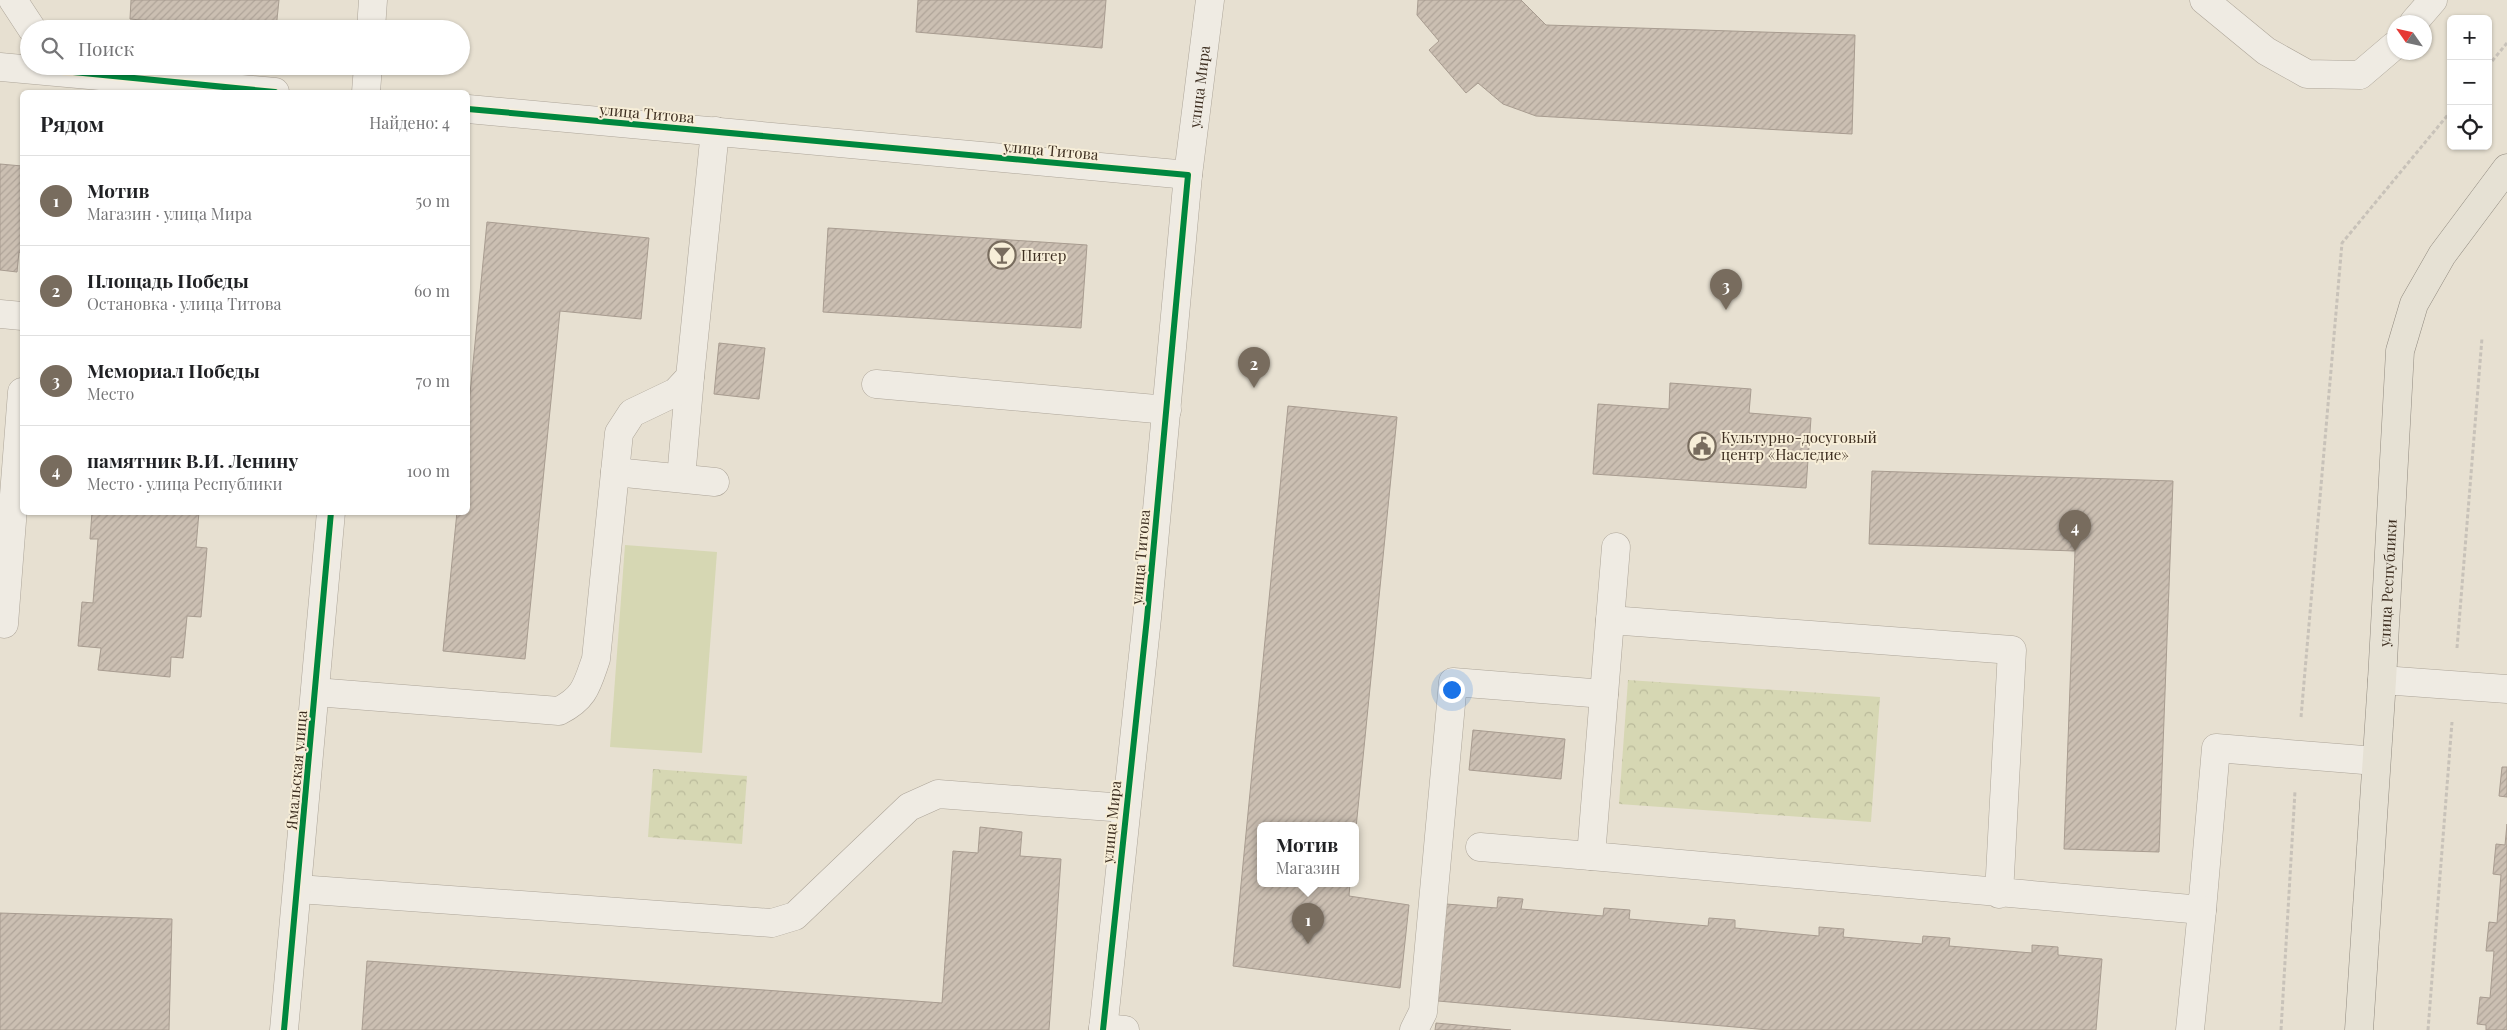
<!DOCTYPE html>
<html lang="ru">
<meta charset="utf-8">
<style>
:root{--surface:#fff;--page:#f6f6f6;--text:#202124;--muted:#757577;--line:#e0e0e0;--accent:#786c5e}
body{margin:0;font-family:"Playfair Display",serif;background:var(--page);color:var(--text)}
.controls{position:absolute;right:15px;top:15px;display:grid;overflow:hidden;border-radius:8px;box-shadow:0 1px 4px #0004}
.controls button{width:45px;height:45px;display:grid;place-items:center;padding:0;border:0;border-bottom:1px solid var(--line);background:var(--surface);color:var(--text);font:25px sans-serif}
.compass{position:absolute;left:2387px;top:15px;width:45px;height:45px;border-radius:50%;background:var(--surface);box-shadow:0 1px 4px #0004;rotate:304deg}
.you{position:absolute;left:1451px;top:689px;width:18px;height:18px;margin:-12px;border:4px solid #fff;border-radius:50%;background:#1a73e8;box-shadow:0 0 0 8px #1a73e833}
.badge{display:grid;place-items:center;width:32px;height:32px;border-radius:50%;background:var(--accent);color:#fff;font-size:16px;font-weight:700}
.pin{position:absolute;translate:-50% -41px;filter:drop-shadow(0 1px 2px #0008)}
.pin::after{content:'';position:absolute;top:26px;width:18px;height:15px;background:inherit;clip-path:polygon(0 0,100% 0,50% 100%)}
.popup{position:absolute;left:1257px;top:822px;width:102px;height:65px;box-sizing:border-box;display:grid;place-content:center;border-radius:8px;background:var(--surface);filter:drop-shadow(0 1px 4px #0005);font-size:16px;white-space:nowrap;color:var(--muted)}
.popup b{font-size:19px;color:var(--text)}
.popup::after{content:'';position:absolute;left:50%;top:100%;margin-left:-10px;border:10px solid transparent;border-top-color:var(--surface)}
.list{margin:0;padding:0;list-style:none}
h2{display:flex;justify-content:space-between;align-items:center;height:65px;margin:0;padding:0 20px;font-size:21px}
h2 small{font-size:16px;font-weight:400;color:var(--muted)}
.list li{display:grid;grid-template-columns:32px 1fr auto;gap:15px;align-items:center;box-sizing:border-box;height:90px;padding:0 20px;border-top:1px solid var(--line)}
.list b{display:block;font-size:19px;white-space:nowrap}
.list p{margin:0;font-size:16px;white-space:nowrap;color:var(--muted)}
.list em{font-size:16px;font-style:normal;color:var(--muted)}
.icon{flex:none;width:28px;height:28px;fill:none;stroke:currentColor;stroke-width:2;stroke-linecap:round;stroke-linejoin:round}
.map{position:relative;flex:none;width:2507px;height:1030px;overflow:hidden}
.search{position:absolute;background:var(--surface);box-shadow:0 1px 4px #0004;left:20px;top:20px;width:450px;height:55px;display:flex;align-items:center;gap:12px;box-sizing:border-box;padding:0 18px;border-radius:28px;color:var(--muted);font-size:19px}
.panel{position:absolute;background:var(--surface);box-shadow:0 1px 4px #0004;left:20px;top:90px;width:450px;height:425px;border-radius:8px}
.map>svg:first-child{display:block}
</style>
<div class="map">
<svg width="2507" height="1030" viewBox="0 0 2507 1030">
<defs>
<pattern id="forest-crowns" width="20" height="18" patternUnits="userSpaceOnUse" patternTransform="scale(1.25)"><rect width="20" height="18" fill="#d6d7b3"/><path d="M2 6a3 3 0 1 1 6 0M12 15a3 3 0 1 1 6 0" fill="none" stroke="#b9b99a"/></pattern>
<pattern id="building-hatch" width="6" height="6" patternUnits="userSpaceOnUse" patternTransform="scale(1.25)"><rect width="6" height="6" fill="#cbbfb2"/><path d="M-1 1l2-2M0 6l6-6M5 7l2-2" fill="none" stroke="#afa499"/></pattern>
</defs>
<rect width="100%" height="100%" fill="#e7e0d1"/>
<path fill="#d6d7b3" d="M625 545 717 552 702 753 610 747Z"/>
<g fill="url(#forest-crowns)">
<path d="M1628 680 1880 697 1871 822 1619 804Z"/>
<path d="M653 769 747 776 742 844 648 837Z"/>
</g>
<g fill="url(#building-hatch)" stroke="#a89c90">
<path d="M131 0H279L276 29H239L130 19Z"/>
<path d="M918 0H1106L1102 48 916 32Z"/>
<path d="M1418 0H1521L1546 25 1855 35 1852 134 1536 116 1503 104 1478 83 1466 93 1429 50 1439 41 1417 15Z"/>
<path d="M0 164 22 166V253L19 252 17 272 0 270Z"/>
<path d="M487 222 649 238 641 319 560 311 525 659 443 651 457 512H468V414Z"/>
<path d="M828 228 1087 245 1081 328 823 312Z"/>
<path d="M719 343 765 348 759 399 714 394Z"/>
<path d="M1670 383 1751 389 1749 413 1811 418 1806 488 1593 474 1598 404 1669 409Z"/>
<path d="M1288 406 1397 417 1356 828V825H1260V883H1350L1349 896 1409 905 1400 988 1233 966Z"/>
<path d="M1872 471 2173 481 2159 852 2064 849 2075 551 1869 544Z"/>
<path d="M92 512H199L196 547 207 548 201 617 187 616 183 658 171 657 170 677 98 670 101 648 78 646 82 602 93 603 98 539H90Z"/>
<path d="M1473 730 1565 739 1561 779 1469 770Z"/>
<path d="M2502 767H2507V797L2499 796Z"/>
<path d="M2507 824V1030H2486V1025L2477 1024 2480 997 2490 998 2494 951H2486L2489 922 2497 923 2501 875 2493 874 2496 844 2505 845Z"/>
<path d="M980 827 1022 832 1020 856 1061 859 1049 1030H362L367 961 942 1003 953 851 978 853Z"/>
<path d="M1498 897 1523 899 1521 909 1603 916 1604 908 1630 910 1629 919 1708 926 1709 918 1735 920V928L1819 936V927L1844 929 1843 937 1922 944 1923 936 1950 938 1949 946 2032 953V945L2058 947V955L2102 959 2096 1030H1769L1438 1001 1446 904 1497 908Z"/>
<path d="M0 913 172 919 169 1030H0Z"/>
<path d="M1436 1023 1511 1030H1435Z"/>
</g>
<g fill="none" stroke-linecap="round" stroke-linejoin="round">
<g stroke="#ada599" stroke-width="29">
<g id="minor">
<path d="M13 0 32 29"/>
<path d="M2204 0 2266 51 2307 74 2360 75 2394 46"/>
<path d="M2414 22 2433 0"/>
<path d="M371 29 373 0"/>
<path d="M0 67 275 92"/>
<path d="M366 92 368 66"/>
<path d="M468 109 1188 175 1147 618 1103 1030"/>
<path id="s1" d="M1188 175 1210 0"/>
<path d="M0 314 22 316"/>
<path d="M876 384 1167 410"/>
<path d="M615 472 715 482"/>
<path d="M681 478 690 377"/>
<path d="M1610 620 1616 547"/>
<path d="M0 623 4 624 22 392"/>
<path d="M2382 680 2507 689"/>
<path d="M315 692 559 711C585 698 587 685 596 659L619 433 632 413 676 392 690 377 715 131"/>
<path d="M1480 847 1591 856"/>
<path d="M298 889 772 923 795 916 909 807 938 794 1125 808"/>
<path d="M1999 894 2012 650 1610 620 1591 856 2202 910 2216 748 2376 761"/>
<path d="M1103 1028 1125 1030"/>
<path d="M284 1030 331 512"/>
<path d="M1414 1030 1423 1012 1453 682 1604 694"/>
<path d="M2190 1030 2202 910"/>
</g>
</g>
<g stroke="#928b80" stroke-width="29">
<g id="major">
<path id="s2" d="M2359 1030 2382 680 2400 351 2414 304 2442 255 2507 168"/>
</g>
</g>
<g stroke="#c8c2b9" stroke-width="3" stroke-dasharray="4 2.5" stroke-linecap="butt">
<path d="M2488 66 2507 43"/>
<path d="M2457 648 2482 338"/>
<path d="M2301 717 2342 243 2451 111"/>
<path d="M2281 1030 2295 791"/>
<path d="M2428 1030 2452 722"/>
</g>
<use href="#minor" stroke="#efebe3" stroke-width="28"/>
<use href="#major" stroke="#e6e1d4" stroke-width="28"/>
<g stroke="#f7eed8" stroke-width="9">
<g id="cycleway">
<path d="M60 66 63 71 275 92"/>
<path d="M468 109 1188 175 1147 618 1103 1030"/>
<path d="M284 1030 331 512"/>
</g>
</g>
<use href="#cycleway" stroke="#00873e" stroke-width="6"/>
</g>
<defs>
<g id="bar-ring" transform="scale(1.4375)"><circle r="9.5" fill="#f7eed8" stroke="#786c5e" stroke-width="1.5"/><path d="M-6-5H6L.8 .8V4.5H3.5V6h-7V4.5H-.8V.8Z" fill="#786c5e"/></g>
<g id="civic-ring" transform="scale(1.4375)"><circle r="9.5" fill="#f7eed8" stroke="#786c5e" stroke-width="1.5"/><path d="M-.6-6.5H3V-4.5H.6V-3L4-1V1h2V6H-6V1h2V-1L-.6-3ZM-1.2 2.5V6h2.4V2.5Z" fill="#786c5e"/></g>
</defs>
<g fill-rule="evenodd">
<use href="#bar-ring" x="1002" y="255"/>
<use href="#civic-ring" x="1702" y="446"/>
</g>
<g text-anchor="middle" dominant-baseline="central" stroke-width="4" stroke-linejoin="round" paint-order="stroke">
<g font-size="15" fill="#3d2e20" stroke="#f7eed8">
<text stroke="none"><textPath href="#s1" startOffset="89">улица Мира</textPath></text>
<text transform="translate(647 113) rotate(5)">улица Титова</text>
<text transform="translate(1051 150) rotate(5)">улица Титова</text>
<text transform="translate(1140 557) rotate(-85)">улица Титова</text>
<text stroke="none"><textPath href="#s2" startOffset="448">улица Республики</textPath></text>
<text transform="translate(296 770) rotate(-85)">Ямальская улица</text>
<text transform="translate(1111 822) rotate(-84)">улица Мира</text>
</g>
<g font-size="15" fill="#3d2e20" stroke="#f7eed8" text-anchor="start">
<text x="1021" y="255">Питер</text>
<text x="1721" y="437">Культурно-досуговый<tspan x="1721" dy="17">центр «Наследие»</tspan></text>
</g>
</g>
</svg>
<div class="controls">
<button>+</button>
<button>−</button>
<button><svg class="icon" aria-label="locate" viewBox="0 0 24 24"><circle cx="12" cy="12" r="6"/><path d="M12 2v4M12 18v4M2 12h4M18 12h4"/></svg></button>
</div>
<svg class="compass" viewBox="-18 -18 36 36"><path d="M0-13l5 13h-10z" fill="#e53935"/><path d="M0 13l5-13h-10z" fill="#757577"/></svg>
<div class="you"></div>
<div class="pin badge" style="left:1308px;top:944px">1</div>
<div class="popup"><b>Мотив</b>Магазин</div>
<div class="pin badge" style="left:1254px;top:388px">2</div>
<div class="pin badge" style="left:1726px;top:310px">3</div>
<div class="pin badge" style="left:2075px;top:551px">4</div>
<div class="search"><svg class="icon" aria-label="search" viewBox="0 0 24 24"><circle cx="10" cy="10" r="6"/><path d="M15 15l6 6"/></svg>Поиск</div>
<section class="panel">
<h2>Рядом<small>Найдено: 4</small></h2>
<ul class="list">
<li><span class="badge">1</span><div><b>Мотив</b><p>Магазин · улица Мира</p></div><em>50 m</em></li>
<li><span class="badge">2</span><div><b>Площадь Победы</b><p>Остановка · улица Титова</p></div><em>60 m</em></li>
<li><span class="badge">3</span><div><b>Мемориал Победы</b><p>Место</p></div><em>70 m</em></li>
<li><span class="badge">4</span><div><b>памятник В.И. Ленину</b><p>Место · улица Республики</p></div><em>100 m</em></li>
</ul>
</section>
</div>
